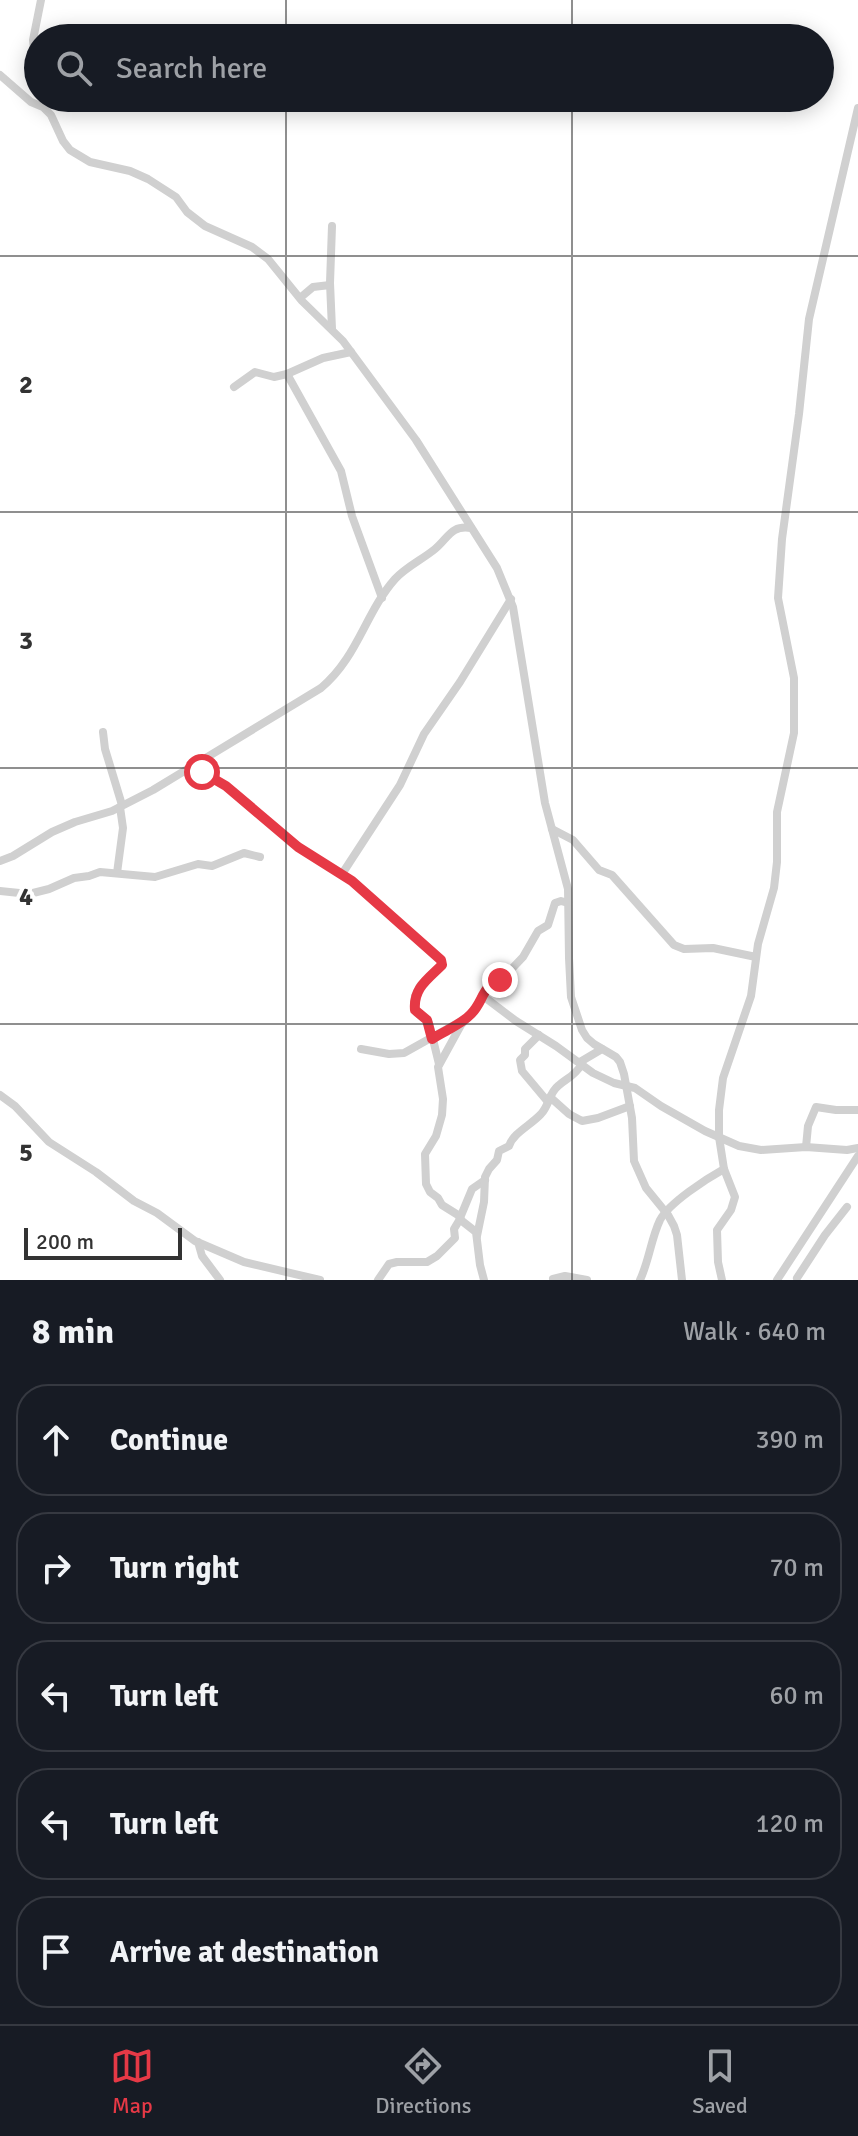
<!DOCTYPE html>
<meta charset="utf-8">
<style>
:root{--surface:#171b24;--page:#20242c;--text:#f1f3f6;--muted:#9ea1a6;--line:#363941;--accent:#e63946}
body{margin:0;font-family:Signika,sans-serif;background:var(--page);color:var(--text)}
.scale{position:absolute;left:24px;bottom:20px;width:158px;box-sizing:border-box;padding-left:8px;border:4px solid #333;border-top:0;font-size:22px;line-height:28px;white-space:nowrap;color:#333;-webkit-text-stroke:6px #fff;paint-order:stroke}
.stop{position:absolute;width:24px;height:24px;margin:-18px;border:6px solid #e63946;border-radius:50%;background:#fff}
.stop.end{background:#e63946;border-color:#fff;box-shadow:0 2px 8px #0008}
.list{margin:0;padding:0;list-style:none}
h2{display:flex;justify-content:space-between;align-items:center;height:104px;margin:0;padding:0 32px;font-size:34px}
h2 small{font-size:26px;font-weight:400;color:var(--muted)}
.list li{display:grid;grid-template-columns:52px 1fr auto;gap:24px;align-items:center;box-sizing:border-box;height:112px;margin:0 16px 16px;padding:0 16px;border:2px solid var(--line);border-radius:32px}
.list b{display:block;font-size:30px;white-space:nowrap}
.list em{font-size:26px;font-style:normal;color:var(--muted)}
.icon{flex:none;width:44px;height:44px;fill:none;stroke:currentColor;stroke-width:2;stroke-linecap:round;stroke-linejoin:round}
.map{position:relative;flex:none;width:858px;height:1280px;overflow:hidden}
.search{position:absolute;background:var(--surface);box-shadow:0 4px 20px #0003;left:24px;right:24px;top:24px;height:88px;display:flex;align-items:center;gap:20px;box-sizing:border-box;padding:0 28px;border-radius:44px;color:var(--muted);font-size:30px}
.sheet{height:744px;background:var(--surface)}
nav{display:flex;justify-content:space-around;align-items:center;box-sizing:border-box;height:112px;border-top:2px solid var(--line);background:var(--surface);font-size:22px;color:var(--muted)}
nav a{display:grid;justify-items:center;gap:4px}
nav .on{color:var(--accent)}
.map>svg:first-child{display:block}
</style>
<div class="map">
<svg width="858" height="1280" viewBox="0 0 858 1280">
<rect width="100%" height="100%" fill="#fff"/>
<g fill="none" stroke-linecap="round" stroke-linejoin="round">
<g stroke="#d0d0d0" stroke-width="8">
<path d="M0 75 31 102 43 107 51 115 63 141 70 150 90 162 130 171 148 179 176 197 187 212 205 226 252 247 268 259 302 301 343 341 416 440 497 568 513 607 545 803 568 889 569 958 571 997 582 1030 587 1038 594 1044 616 1057 620 1062 624 1074 632 1118 634 1161 646 1188 668 1215 674 1226 677 1235 682 1280"/>
<path d="M38 88 33 40 41 0"/>
<path d="M300 298 313 287 330 285"/>
<path d="M332 329 330 283 332 226"/>
<path d="M287 374 341 471 352 516 382 598"/>
<path d="M234 387 255 372 274 377 287 374 323 358 351 352"/>
<path d="M103 732 105 749 122 805"/>
<path d="M191 766 226 786 298 847 352 881 441 960 442 965 420 986 415 996 414 1005 417 1013 429 1023 439 1064"/>
<path d="M552 829 573 840 599 870 612 875 674 945 684 949 713 948 756 957"/>
<path d="M0 861 13 856 52 832 75 822 112 811 153 790 321 688C358 657 365 613 395 579 406 567 423 559 435 549 449 537 451 525 471 528"/>
<path d="M117 873 123 828 120 807"/>
<path d="M342 874 400 785 424 734 460 682 511 599"/>
<path d="M0 891 29 894 49 889 74 878 89 876 100 872 155 877 198 864 212 866 244 853 260 857"/>
<path d="M483 996 516 1021 556 1046 593 1073 614 1083 635 1088 661 1106 705 1131 739 1146 761 1150 806 1147 847 1150 858 1148"/>
<path d="M539 1035 525 1049V1055L520 1060 522 1071 548 1102"/>
<path d="M361 1049 389 1054 404 1053 463 1020"/>
<path d="M580 1062 602 1049"/>
<path d="M0 1095 15 1106 49 1142 96 1172 134 1201 157 1213 195 1241 244 1262 320 1280"/>
<path d="M550 1097 569 1114 582 1121 598 1118 630 1106"/>
<path d="M806 1147 808 1126 816 1107 836 1110H858"/>
<path d="M460 1218 472 1189 485 1180"/>
<path d="M477 1236 484 1202 485 1177 489 1169 497 1160 499 1151 509 1146C513 1133 531 1125 541 1114 549 1106 549 1093 558 1086 568 1077 574 1077 582 1064"/>
<path d="M198 1242 202 1256 220 1280"/>
<path d="M797 1278 825 1235 847 1207"/>
<path d="M553 1279 565 1276 587 1280"/>
<path d="M378 1280 389 1264 397 1262H427L437 1256 455 1238 454 1229 460 1219"/>
<path d="M484 1280 480 1265 476 1232 462 1221 458 1215 442 1205 438 1198 430 1192 426 1184 425 1154 436 1136 442 1115 443 1099 438 1067 461 1025 475 1010 488 986 503 978 523 957 538 931 548 925 555 903 561 901 568 903"/>
<path d="M640 1280C649 1261 651 1239 660 1220 669 1203 706 1179 724 1169"/>
<path d="M722 1280 718 1262 717 1230 731 1210 735 1197 724 1169 719 1137V1110L723 1078 751 996 758 944 774 888 777 862V812L794 733V678L778 598 782 539 799 414 809 319 858 108"/>
<path d="M777 1280 858 1156"/>
</g>
</g>
<g fill="none" stroke-linecap="round" stroke-linejoin="round">
<path stroke="#e63946" stroke-width="10" d="M202 772 226 786 298 847 352 881 441 960 442 965C428 979 413 988 415 1010L427 1020 432 1039C444 1031 461 1025 471 1014 484 1001 481 987 500 980"/>
</g>
<path fill="none" stroke="#333" stroke-width="2" stroke-opacity="0.55" d="M286 0V38M572 0V38M286 98V1280M572 98V1280M0 256H858M0 512H858M0 768H858M0 1024H858"/>
<g font-size="26" text-anchor="middle" font-weight="bold" fill="#333" stroke="#fff" stroke-width="8" stroke-linejoin="round" paint-order="stroke">
<text x="26" y="393">2</text>
<text x="26" y="649">3</text>
<text x="26" y="905">4</text>
<text x="26" y="1161">5</text>
</g>
</svg>
<div class="scale">200 m</div>
<div class="stop" style="left:202px;top:772px"></div>
<div class="stop end" style="left:500px;top:980px"></div>
<div class="search"><svg class="icon" aria-label="search" viewBox="0 0 24 24"><circle cx="10" cy="10" r="6"/><path d="M15 15l6 6"/></svg>Search here</div>
</div>
<section class="sheet">
<h2>8 min<small>Walk · 640 m</small></h2>
<ul class="list">
<li><svg class="icon" aria-label="ahead" viewBox="0 0 24 24"><path d="M12 20V5M6 11l6-6 6 6"/></svg><div><b>Continue</b></div><em>390 m</em></li>
<li><svg class="icon" aria-label="right" viewBox="0 0 24 24"><path d="M7 20v-9h11M14 6l5 5-5 5"/></svg><div><b>Turn right</b></div><em>70 m</em></li>
<li><svg class="icon" aria-label="left" viewBox="0 0 24 24"><path d="M17 20v-9H6M10 6l-5 5 5 5"/></svg><div><b>Turn left</b></div><em>60 m</em></li>
<li><svg class="icon" aria-label="left" viewBox="0 0 24 24"><path d="M17 20v-9H6M10 6l-5 5 5 5"/></svg><div><b>Turn left</b></div><em>120 m</em></li>
<li><svg class="icon" aria-label="arrive" viewBox="0 0 24 24"><path d="M6 21V4h12l-3 4 3 4H6"/></svg><div><b>Arrive at destination</b></div></li>
</ul>
</section>
<nav>
<a class="on"><svg class="icon" aria-label="map" viewBox="0 0 24 24"><path d="M3 6l6-2 6 2 6-2v14l-6 2-6-2-6 2zM9 4v14M15 6v14"/></svg>Map</a>
<a><svg class="icon" aria-label="directions" viewBox="0 0 24 24"><path d="M12 3l9 9-9 9-9-9zM9 14v-3h6M13 9l2 2-2 2"/></svg>Directions</a>
<a><svg class="icon" aria-label="saved" viewBox="0 0 24 24"><path d="M7 4h10v16l-5-4-5 4z"/></svg>Saved</a>
</nav>
